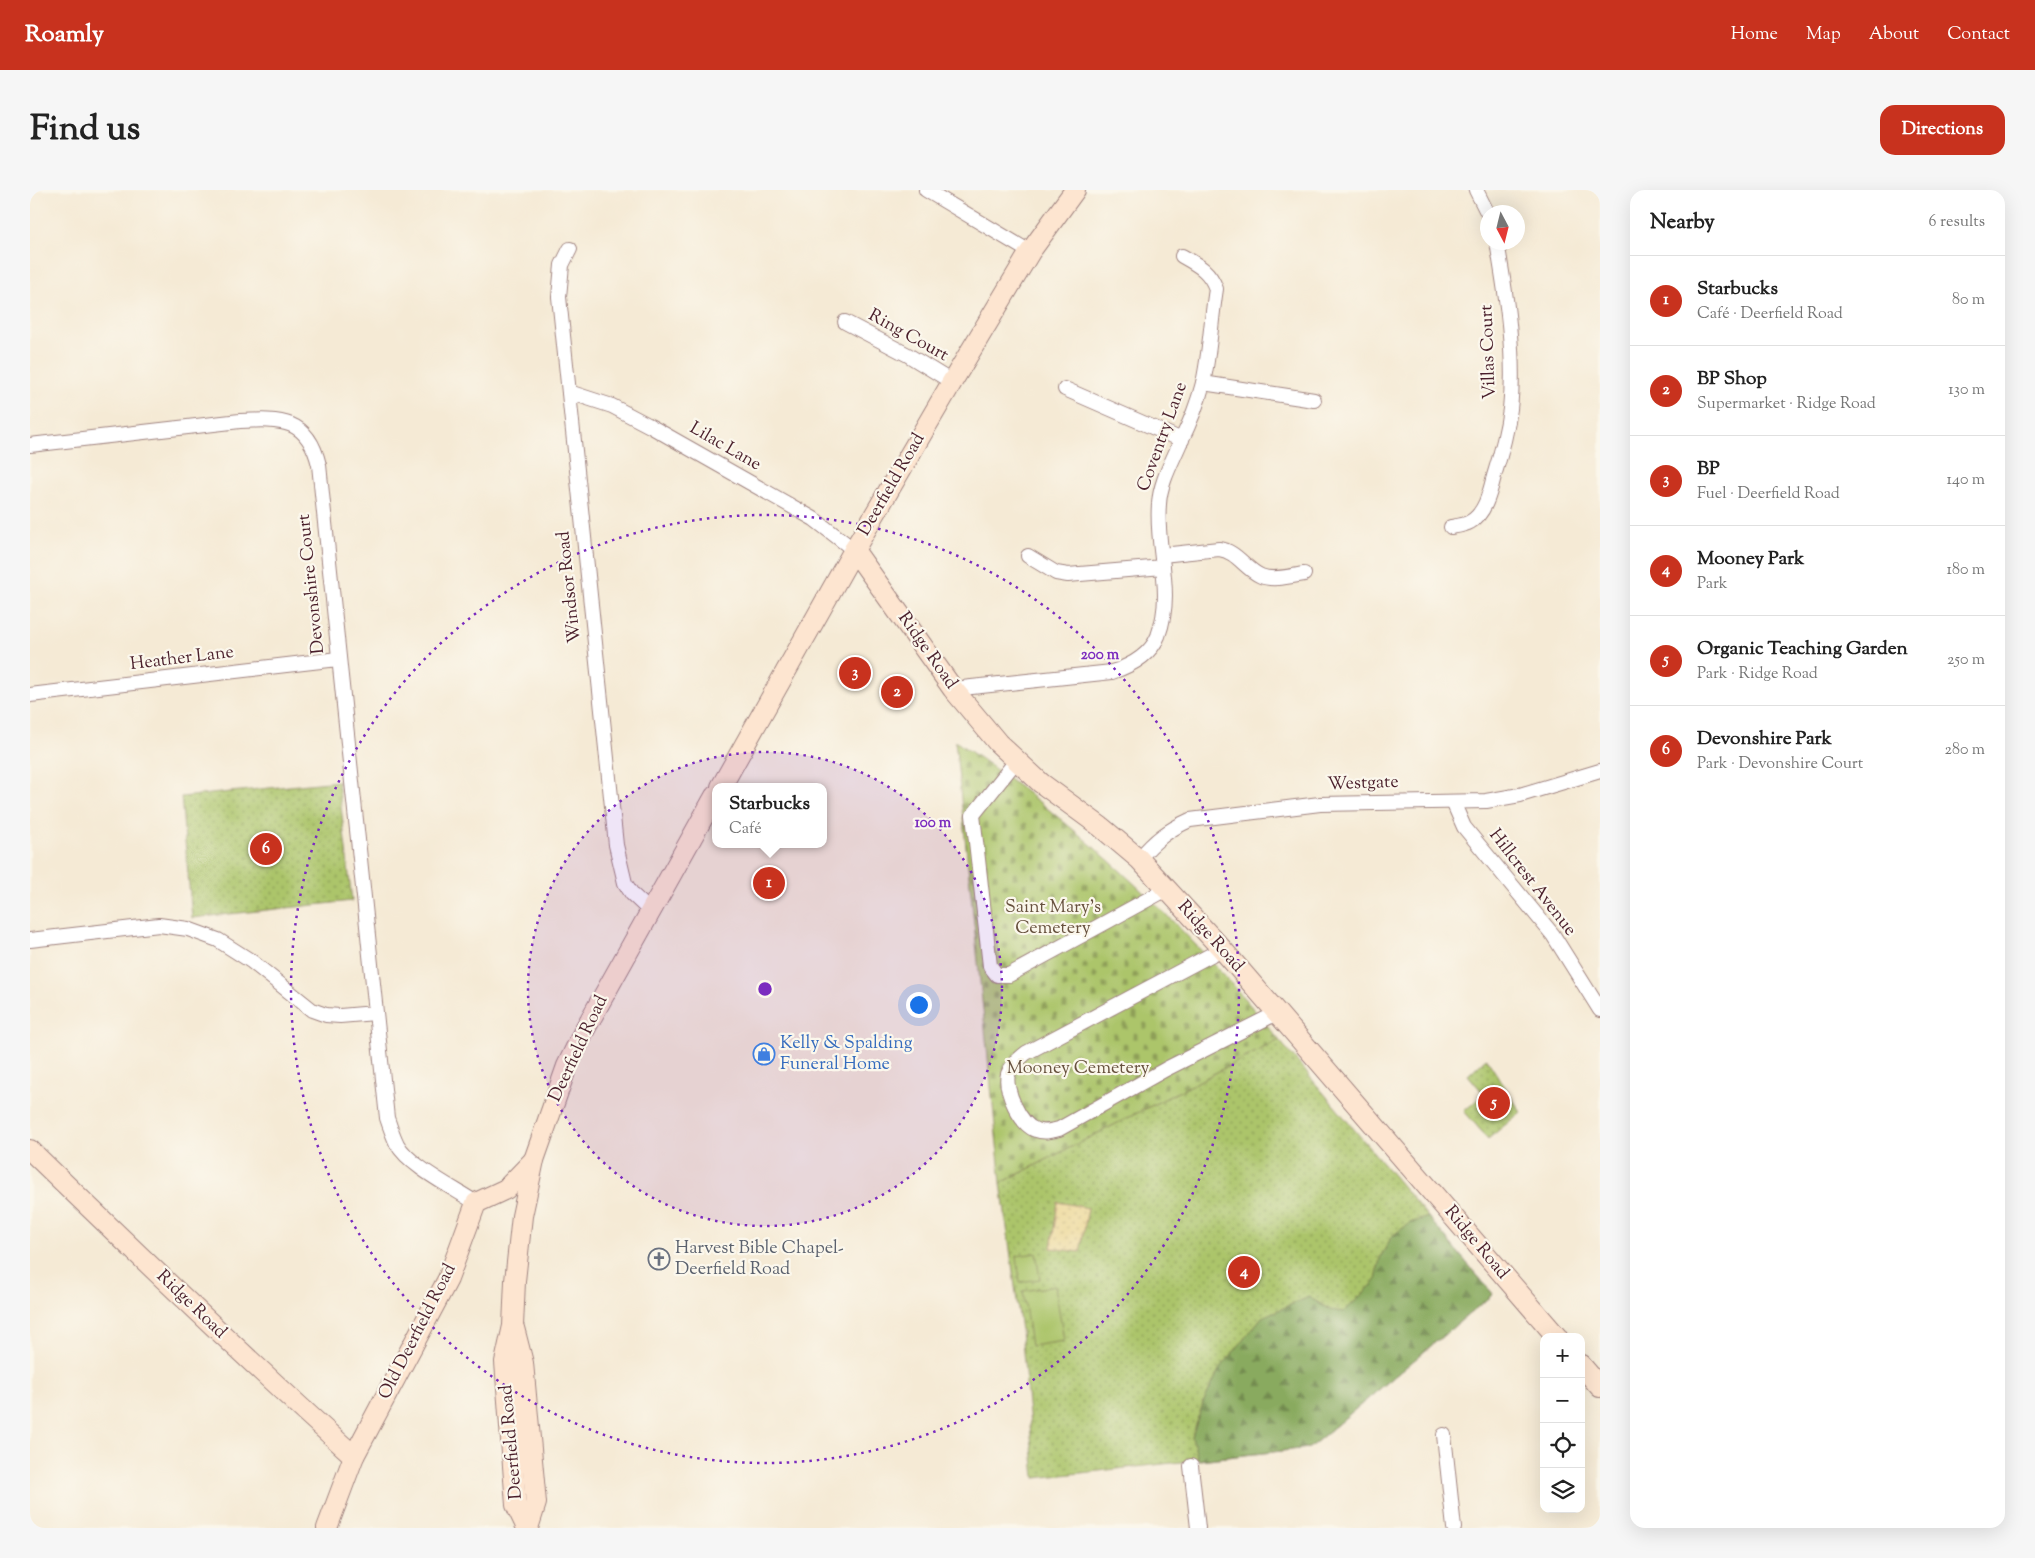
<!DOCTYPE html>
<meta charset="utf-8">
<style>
:root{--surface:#fff;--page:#f6f6f6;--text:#222;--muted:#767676;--line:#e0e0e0;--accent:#c8321e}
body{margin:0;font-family:"Sorts Mill Goudy",serif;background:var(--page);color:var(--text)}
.controls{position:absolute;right:15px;bottom:15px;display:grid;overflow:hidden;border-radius:10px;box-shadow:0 5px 20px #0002}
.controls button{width:45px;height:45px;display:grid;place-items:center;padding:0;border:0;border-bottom:1px solid var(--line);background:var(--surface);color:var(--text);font:25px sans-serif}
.compass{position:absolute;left:1450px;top:15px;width:45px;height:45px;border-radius:50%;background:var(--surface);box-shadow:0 5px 20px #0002;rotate:173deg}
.you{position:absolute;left:888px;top:814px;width:18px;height:18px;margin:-12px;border:4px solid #fff;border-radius:50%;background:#1a73e8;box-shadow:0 0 0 8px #1a73e833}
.badge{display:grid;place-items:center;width:32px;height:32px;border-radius:50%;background:var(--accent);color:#fff;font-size:16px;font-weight:700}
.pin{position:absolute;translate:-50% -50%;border:2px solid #fff;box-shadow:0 1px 5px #0006}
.popup{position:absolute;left:682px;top:593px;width:115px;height:65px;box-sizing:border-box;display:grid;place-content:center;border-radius:10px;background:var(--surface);filter:drop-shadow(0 1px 4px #0005);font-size:16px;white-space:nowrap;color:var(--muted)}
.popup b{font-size:19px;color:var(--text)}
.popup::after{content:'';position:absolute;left:50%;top:100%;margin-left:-10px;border:10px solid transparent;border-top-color:var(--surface)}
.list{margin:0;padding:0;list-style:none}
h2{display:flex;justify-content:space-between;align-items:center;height:65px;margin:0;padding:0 20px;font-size:21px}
h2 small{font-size:16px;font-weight:400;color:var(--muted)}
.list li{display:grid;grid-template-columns:32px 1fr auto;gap:15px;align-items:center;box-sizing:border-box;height:90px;padding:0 20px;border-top:1px solid var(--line)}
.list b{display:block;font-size:19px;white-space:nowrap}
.list p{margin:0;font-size:16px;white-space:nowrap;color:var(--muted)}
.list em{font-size:16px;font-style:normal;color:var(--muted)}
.icon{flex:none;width:28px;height:28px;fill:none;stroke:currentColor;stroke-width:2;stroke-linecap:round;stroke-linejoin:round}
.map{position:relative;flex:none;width:1570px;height:1338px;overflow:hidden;border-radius:15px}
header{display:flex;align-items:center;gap:30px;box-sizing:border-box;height:70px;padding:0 25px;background:var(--accent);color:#fff}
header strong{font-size:24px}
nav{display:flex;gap:28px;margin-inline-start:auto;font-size:18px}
.intro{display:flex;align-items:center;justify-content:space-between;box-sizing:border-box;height:120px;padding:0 30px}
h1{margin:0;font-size:35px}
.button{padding:12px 22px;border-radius:15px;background:var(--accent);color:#fff;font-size:18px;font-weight:700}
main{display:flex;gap:30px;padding:0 30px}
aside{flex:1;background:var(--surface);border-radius:15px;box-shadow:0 5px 20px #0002}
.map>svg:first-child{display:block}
</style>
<header>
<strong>Roamly</strong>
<nav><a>Home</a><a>Map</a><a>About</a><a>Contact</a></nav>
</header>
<div class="intro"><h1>Find us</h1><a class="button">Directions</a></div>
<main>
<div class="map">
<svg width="1570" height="1338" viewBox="0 0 1570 1338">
<defs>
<pattern id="green-dots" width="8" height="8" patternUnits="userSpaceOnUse" patternTransform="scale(1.25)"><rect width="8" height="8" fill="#acc56b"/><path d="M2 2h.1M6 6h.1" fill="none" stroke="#8e9f58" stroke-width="1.8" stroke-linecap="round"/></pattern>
<pattern id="forest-firs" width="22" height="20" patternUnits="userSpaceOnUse" patternTransform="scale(1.25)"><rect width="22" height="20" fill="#89aa5f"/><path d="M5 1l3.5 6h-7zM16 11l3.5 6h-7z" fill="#728a4f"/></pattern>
<pattern id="sand-dots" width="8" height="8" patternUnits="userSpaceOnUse" patternTransform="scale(1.25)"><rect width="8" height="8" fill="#eeda9e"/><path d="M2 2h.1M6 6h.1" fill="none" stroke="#cebb88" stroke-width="1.8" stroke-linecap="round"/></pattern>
<pattern id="cemetery-stones" width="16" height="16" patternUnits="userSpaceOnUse" patternTransform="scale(1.25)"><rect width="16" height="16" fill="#acc56b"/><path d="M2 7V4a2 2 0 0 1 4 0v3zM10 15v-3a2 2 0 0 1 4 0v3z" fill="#8e9f58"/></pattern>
</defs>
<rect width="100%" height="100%" fill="#fbf7ec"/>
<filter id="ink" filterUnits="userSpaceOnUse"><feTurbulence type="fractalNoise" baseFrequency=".02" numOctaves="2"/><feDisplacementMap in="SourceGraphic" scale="10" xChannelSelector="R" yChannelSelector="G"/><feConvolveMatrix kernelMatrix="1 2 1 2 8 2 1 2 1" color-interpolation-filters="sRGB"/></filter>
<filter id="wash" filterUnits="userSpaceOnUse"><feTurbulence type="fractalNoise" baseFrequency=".0096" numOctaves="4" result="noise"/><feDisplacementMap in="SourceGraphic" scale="20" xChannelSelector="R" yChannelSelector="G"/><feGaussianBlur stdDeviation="1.12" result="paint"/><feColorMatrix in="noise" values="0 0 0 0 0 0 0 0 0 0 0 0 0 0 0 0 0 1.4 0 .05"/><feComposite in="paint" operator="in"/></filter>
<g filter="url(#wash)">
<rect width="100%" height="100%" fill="#f5ead5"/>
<g fill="url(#green-dots)" stroke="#7b724b">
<path d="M308 591 322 711 162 728 151 607Z"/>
<path d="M1249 850 1463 1104 1279 1258 1005 1288 991 1141 971 993Z"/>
<path d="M1456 868 1491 922 1458 949 1434 921 1454 904 1438 885Z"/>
</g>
<path fill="url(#forest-firs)" stroke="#6a6445" d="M1398 1027 1463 1104 1279 1258 1168 1270 1162 1247 1173 1213 1189 1180 1232 1127 1279 1107 1300 1120 1314 1122 1346 1091 1350 1068 1362 1046 1380 1033Z"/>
<path fill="url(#sand-dots)" stroke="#9c7c64" d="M1028 1012 1058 1018 1050 1062 1021 1058Z"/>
<path fill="url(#cemetery-stones)" stroke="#7b724b" d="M925 551C1048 633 1156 735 1249 850L971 993Z"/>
<g fill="#acc56b" stroke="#7b724b">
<path d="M1006 1063 1010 1089 990 1092 987 1066Z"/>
<path d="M1025 1096 1034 1151 1001 1156 993 1101Z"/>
</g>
</g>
<g filter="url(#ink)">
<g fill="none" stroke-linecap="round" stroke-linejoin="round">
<g stroke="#a08480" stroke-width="16">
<g id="street">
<path d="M896 0 1000 62"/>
<path d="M1446 0 1458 24"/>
<path d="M540 59 532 75 529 107 586 655 595 693 602 704 620 721"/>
<path d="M815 132 878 165 922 192"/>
<path d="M1173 193 1284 210"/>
<path d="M1035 199 1152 250"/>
<path d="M539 202 582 216 620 236 784 329 824 360"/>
<path d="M0 255 210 231C251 229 278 228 289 275L357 928C360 937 363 946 367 954 379 976 424 998 446 1013"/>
<path d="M1421 337C1427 336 1435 335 1440 332 1455 324 1460 302 1464 286 1471 264 1477 242 1480 219 1486 167 1476 104 1467 52"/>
<path d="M1132 365 1189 359C1207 361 1215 379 1231 386 1243 391 1261 386 1274 384"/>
<path d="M998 366 1026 383 1038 385 1133 377"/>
<path d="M923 499 1082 482C1100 476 1120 466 1128 446 1145 400 1125 360 1129 314 1130 293 1142 272 1150 253 1159 235 1168 213 1173 193 1180 162 1181 130 1186 99 1180 81 1168 75 1152 66"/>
<path d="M0 505 308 469"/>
<path d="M986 571 943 625 960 776 967 785H979L1137 699"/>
<path d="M1423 612 1434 637 1523 745 1570 820"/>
<path d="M1109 669C1125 650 1138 640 1160 630L1290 614 1456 611 1490 605 1570 581"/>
<path d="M0 750 129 735 158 739 188 750 221 771 282 820 296 825 310 826 345 823"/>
<path d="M1192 759 996 863C989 869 981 875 978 884 974 899 990 935 1006 940 1014 943 1021 941 1029 939L1136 879 1247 823"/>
<path d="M1414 1245 1424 1338"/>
<path d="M1161 1276 1168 1338"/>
</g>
</g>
<g stroke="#a08480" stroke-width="22">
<g id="secondary">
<path d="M824 360 923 499 968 553 1011 593 1071 637 1109 669 1192 759 1527 1147"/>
<path d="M691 597 824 360 922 192 1000 62 1045 0"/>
<path d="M0 960C107 1064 214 1167 324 1266"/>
<path d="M484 1138 493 1173 506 1313 498 1338"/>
<path d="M1551 1175 1570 1197"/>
<path d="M297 1338 324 1266 418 1089 446 1013 476 999 504 970"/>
<path d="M497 1338 486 1315 475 1172 483 1136 485 1091 492 1026 504 970 537 876 555 839 685 606"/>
</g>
</g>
<use href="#street" stroke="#fff" stroke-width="14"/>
<use href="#secondary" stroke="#fde5d0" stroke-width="20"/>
</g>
</g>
<circle cx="735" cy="799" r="237" fill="#7b2cbf" fill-opacity=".12"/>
<g fill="none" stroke="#7b2cbf" stroke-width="2.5" stroke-dasharray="2.5 5">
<circle cx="735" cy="799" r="237"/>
<circle cx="735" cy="799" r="474"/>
</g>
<defs>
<g id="shop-ring" transform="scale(1.125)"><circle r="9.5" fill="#fbf7ec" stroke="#3f7fe0" stroke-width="1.5"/><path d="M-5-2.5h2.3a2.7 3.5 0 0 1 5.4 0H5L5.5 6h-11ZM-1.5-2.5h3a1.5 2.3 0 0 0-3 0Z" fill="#3f7fe0"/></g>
<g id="church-ring" transform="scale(1.125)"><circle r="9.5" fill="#fbf7ec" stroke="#6b7280" stroke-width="1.5"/><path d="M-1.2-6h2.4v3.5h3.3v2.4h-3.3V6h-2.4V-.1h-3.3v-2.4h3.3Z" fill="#6b7280"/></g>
</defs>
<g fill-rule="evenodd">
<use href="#shop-ring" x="734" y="864"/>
<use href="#church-ring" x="629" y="1069"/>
</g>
<g text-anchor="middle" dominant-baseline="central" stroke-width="4.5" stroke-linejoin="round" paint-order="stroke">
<g font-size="18" fill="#4a1f2b" stroke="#fbf7ec">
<text transform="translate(878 146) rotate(29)">Ring Court</text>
<text transform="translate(1459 162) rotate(-92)">Villas Court</text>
<text transform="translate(1133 247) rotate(-70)">Coventry Lane</text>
<text transform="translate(695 257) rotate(30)">Lilac Lane</text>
<text transform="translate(862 295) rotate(-60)">Deerfield Road</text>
<text transform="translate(282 394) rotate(-96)">Devonshire Court</text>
<text transform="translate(540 397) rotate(-96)">Windsor Road</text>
<text transform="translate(897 461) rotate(55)">Ridge Road</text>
<text transform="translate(152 469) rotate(-7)">Heather Lane</text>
<text transform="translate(1333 594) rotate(-2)">Westgate</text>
<text transform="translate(1502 693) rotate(52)">Hillcrest Avenue</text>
<text transform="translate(1180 747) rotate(48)">Ridge Road</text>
<text transform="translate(549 859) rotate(-65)">Deerfield Road</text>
<text transform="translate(1446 1053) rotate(50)">Ridge Road</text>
<text transform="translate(161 1115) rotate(44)">Ridge Road</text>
<text transform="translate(388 1142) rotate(-63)">Old Deerfield Road</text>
<text transform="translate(482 1252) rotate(-95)">Deerfield Road</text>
</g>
<g font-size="18" fill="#67513e" stroke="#fbf7ec">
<text x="1023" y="718">Saint Mary's<tspan x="1023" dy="21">Cemetery</tspan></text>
<text x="1048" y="879">Mooney Cemetery</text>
</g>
<g font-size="18" fill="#366cbe" stroke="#fbf7ec" text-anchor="start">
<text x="750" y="854">Kelly &amp; Spalding<tspan x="750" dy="21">Funeral Home</tspan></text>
</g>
<g font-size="18" fill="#5b616d" stroke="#fbf7ec" text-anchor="start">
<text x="645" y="1059">Harvest Bible Chapel-<tspan x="645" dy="21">Deerfield Road</tspan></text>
</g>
</g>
<circle cx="735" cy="799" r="8" fill="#7b2cbf" stroke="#fbf7ec" stroke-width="2.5"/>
<g font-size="15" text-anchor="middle" font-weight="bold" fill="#7b2cbf" stroke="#fbf7ec" stroke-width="4.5" stroke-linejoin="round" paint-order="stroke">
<text x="1070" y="469">200 m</text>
<text x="903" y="637">100 m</text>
</g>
</svg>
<div class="controls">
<button>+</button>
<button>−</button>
<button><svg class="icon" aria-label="locate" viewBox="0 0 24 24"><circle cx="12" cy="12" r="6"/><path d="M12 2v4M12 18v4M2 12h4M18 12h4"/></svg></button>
<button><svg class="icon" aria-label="layers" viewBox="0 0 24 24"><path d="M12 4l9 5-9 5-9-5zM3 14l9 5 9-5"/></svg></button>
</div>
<svg class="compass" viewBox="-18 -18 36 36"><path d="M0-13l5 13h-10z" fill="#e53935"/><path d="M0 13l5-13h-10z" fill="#767676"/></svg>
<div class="you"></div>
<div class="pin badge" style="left:739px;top:693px">1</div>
<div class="popup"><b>Starbucks</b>Café</div>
<div class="pin badge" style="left:867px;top:502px">2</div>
<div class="pin badge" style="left:825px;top:483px">3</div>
<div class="pin badge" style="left:1214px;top:1082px">4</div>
<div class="pin badge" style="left:1464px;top:913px">5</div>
<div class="pin badge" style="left:236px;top:659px">6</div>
</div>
<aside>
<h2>Nearby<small>6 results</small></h2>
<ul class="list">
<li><span class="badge">1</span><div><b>Starbucks</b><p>Café · Deerfield Road</p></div><em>80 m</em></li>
<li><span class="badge">2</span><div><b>BP Shop</b><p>Supermarket · Ridge Road</p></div><em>130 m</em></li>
<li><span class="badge">3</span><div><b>BP</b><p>Fuel · Deerfield Road</p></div><em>140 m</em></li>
<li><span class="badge">4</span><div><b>Mooney Park</b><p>Park</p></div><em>180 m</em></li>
<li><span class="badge">5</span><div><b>Organic Teaching Garden</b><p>Park · Ridge Road</p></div><em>250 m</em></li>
<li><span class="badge">6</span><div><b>Devonshire Park</b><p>Park · Devonshire Court</p></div><em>280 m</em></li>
</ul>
</aside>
</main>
